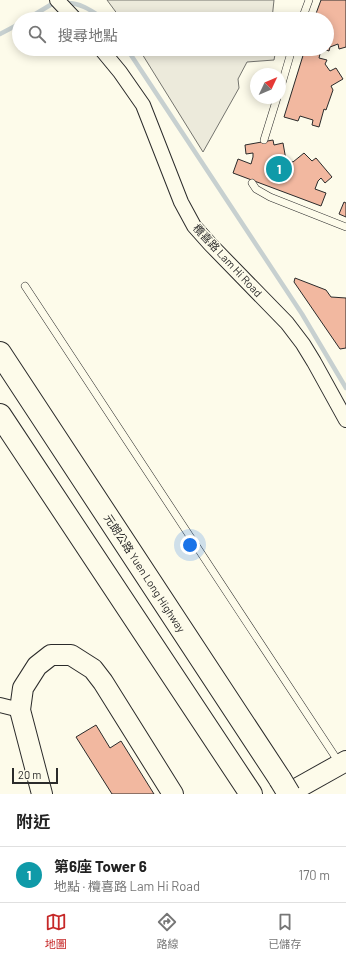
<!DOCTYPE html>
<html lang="zh-TW">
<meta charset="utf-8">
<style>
:root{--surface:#fff;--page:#f6f6f6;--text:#222;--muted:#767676;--line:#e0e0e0;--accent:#c62828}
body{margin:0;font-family:Barlow,"Noto Sans TC",sans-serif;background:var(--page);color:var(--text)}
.compass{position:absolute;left:250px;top:68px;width:36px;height:36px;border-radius:50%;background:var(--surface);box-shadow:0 2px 10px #0003;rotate:46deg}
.scale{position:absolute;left:12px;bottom:10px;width:46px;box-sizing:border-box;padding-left:4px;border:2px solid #2b2b2b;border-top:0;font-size:11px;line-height:14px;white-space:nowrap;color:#2b2b2b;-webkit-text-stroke:3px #fdfbea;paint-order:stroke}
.you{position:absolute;left:190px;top:545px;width:14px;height:14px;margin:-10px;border:3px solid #fff;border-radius:50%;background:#1a73e8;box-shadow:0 0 0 6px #1a73e833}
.badge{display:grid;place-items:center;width:26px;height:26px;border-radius:50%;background:var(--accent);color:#fff;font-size:13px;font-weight:700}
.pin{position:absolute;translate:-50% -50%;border:2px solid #fff;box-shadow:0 1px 4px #0006}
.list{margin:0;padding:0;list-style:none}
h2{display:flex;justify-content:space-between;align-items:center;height:52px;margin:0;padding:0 16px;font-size:17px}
h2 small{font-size:13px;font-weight:400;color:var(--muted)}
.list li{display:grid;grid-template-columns:26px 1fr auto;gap:12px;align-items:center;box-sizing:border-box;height:56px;padding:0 16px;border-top:1px solid var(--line)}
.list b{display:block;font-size:15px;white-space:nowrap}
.list p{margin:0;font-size:13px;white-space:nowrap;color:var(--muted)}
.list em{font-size:13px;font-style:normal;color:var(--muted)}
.icon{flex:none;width:22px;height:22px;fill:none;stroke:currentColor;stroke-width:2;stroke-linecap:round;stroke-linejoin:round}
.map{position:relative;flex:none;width:346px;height:794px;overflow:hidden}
.search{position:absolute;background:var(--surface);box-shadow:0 2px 10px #0003;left:12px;right:12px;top:12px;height:44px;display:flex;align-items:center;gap:10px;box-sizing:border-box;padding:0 14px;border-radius:22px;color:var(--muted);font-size:15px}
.sheet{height:108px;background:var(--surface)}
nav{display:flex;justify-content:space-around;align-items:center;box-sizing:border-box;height:56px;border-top:1px solid var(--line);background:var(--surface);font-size:11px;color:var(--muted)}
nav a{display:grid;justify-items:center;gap:2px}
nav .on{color:var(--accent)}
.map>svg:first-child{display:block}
</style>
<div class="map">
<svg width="346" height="794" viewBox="0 0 346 794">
<rect width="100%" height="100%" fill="#fdfbea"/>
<g fill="#eceadb" stroke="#74746e">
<path d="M107 0H274L272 19H121Z"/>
<path d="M139 49H276L274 60 247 62 238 79 239 88 203 152Z"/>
</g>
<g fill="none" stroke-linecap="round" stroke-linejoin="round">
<g stroke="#c7d0d0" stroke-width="4.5">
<path d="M65 3C80 2 92 11 104 19"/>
<path d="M27 19 52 4H57"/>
<path d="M0 34 19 24"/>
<path d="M127 49 302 314 346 388"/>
</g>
</g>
<g fill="#f2b8a0" stroke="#2b2b2b">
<path d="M321 0H346V47L339 49 338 44 330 47 329 51 324 49H327V19H314Z"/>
<path d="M305 49 320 54 319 58 327 60 325 64 330 71 336 68 343 79 331 86 333 90 326 110 324 109 319 127 312 125 313 120 300 116 298 121 284 117Z"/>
<path d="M308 49H322L321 53Z"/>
<path d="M273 140 274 145 283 143 286 160 293 162 304 153 312 161 316 158 332 177 325 183 321 178 318 181 315 189 326 193 321 206 233 173 238 159 251 164 253 157V153L246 154 245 145Z"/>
<path d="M344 202 346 203V217L339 214Z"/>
<path d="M295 278 326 290 331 297 346 298V348L340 349 294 282Z"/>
<path d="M96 725 110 748 121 741 154 794H112L76 737Z"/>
</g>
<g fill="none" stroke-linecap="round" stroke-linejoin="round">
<g stroke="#2b2b2b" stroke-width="8">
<g id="lane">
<path d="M302 19 309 0"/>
<path d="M280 90 292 49"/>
<path d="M264 140 277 98"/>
<path d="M252 183 256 189 270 197 346 227"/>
<path d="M25 286 340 764"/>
</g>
</g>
<g stroke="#2b2b2b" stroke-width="16">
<g id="street">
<path d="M57 0 75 19"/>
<path d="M101 49 120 72 143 105 181 202 194 226 210 244 287 323 303 344 314 362 346 420"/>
<path d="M0 705 20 710"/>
</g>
</g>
<g stroke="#2b2b2b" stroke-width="22">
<g id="secondary">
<path d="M42 794 20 710 23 688 37 666 51 655H71L93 669 103 682 173 794"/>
<path d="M287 794 346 761"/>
</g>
</g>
<g stroke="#2b2b2b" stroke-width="24">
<g id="highway">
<path d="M0 353 280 779"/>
<path d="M0 415 251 794"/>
</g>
</g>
<use href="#lane" stroke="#fdfbea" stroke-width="7"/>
<use href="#street" stroke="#fdfbea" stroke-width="14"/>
<use href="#secondary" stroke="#fdfbea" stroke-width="20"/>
<use href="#highway" stroke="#fdfbea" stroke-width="22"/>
<g stroke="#2b2b2b" stroke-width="24" stroke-linecap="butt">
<path id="highway-bridge" d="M280 779 289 794"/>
</g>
<use href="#highway-bridge" stroke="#fdfbea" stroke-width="22"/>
</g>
<g text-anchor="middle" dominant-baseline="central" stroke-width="3" stroke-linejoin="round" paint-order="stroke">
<g font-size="11" fill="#2b2b2b" stroke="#fdfbea">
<text transform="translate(228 260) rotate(47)">欖喜路 Lam Hi Road</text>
<text transform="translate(145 573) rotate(57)">元朗公路 Yuen Long Highway</text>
</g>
</g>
</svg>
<svg class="compass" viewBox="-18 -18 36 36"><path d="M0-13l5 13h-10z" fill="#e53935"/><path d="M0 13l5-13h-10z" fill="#767676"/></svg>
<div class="scale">20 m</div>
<div class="you"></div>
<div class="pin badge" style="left:279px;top:169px;background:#0f9aa8">1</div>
<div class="search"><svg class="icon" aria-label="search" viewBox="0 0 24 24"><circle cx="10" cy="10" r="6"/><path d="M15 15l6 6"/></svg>搜尋地點</div>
</div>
<section class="sheet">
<h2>附近<small></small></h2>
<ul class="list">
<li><span class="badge" style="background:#0f9aa8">1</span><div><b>第6座 Tower 6</b><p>地點 · 欖喜路 Lam Hi Road</p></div><em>170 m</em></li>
</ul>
</section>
<nav>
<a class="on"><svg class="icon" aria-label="map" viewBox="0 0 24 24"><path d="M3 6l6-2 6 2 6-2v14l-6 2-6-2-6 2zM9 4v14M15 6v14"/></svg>地圖</a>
<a><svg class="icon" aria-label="directions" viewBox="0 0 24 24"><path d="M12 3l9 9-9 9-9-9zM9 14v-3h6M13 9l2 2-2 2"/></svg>路線</a>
<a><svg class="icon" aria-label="saved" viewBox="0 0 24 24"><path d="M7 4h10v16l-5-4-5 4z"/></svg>已儲存</a>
</nav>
